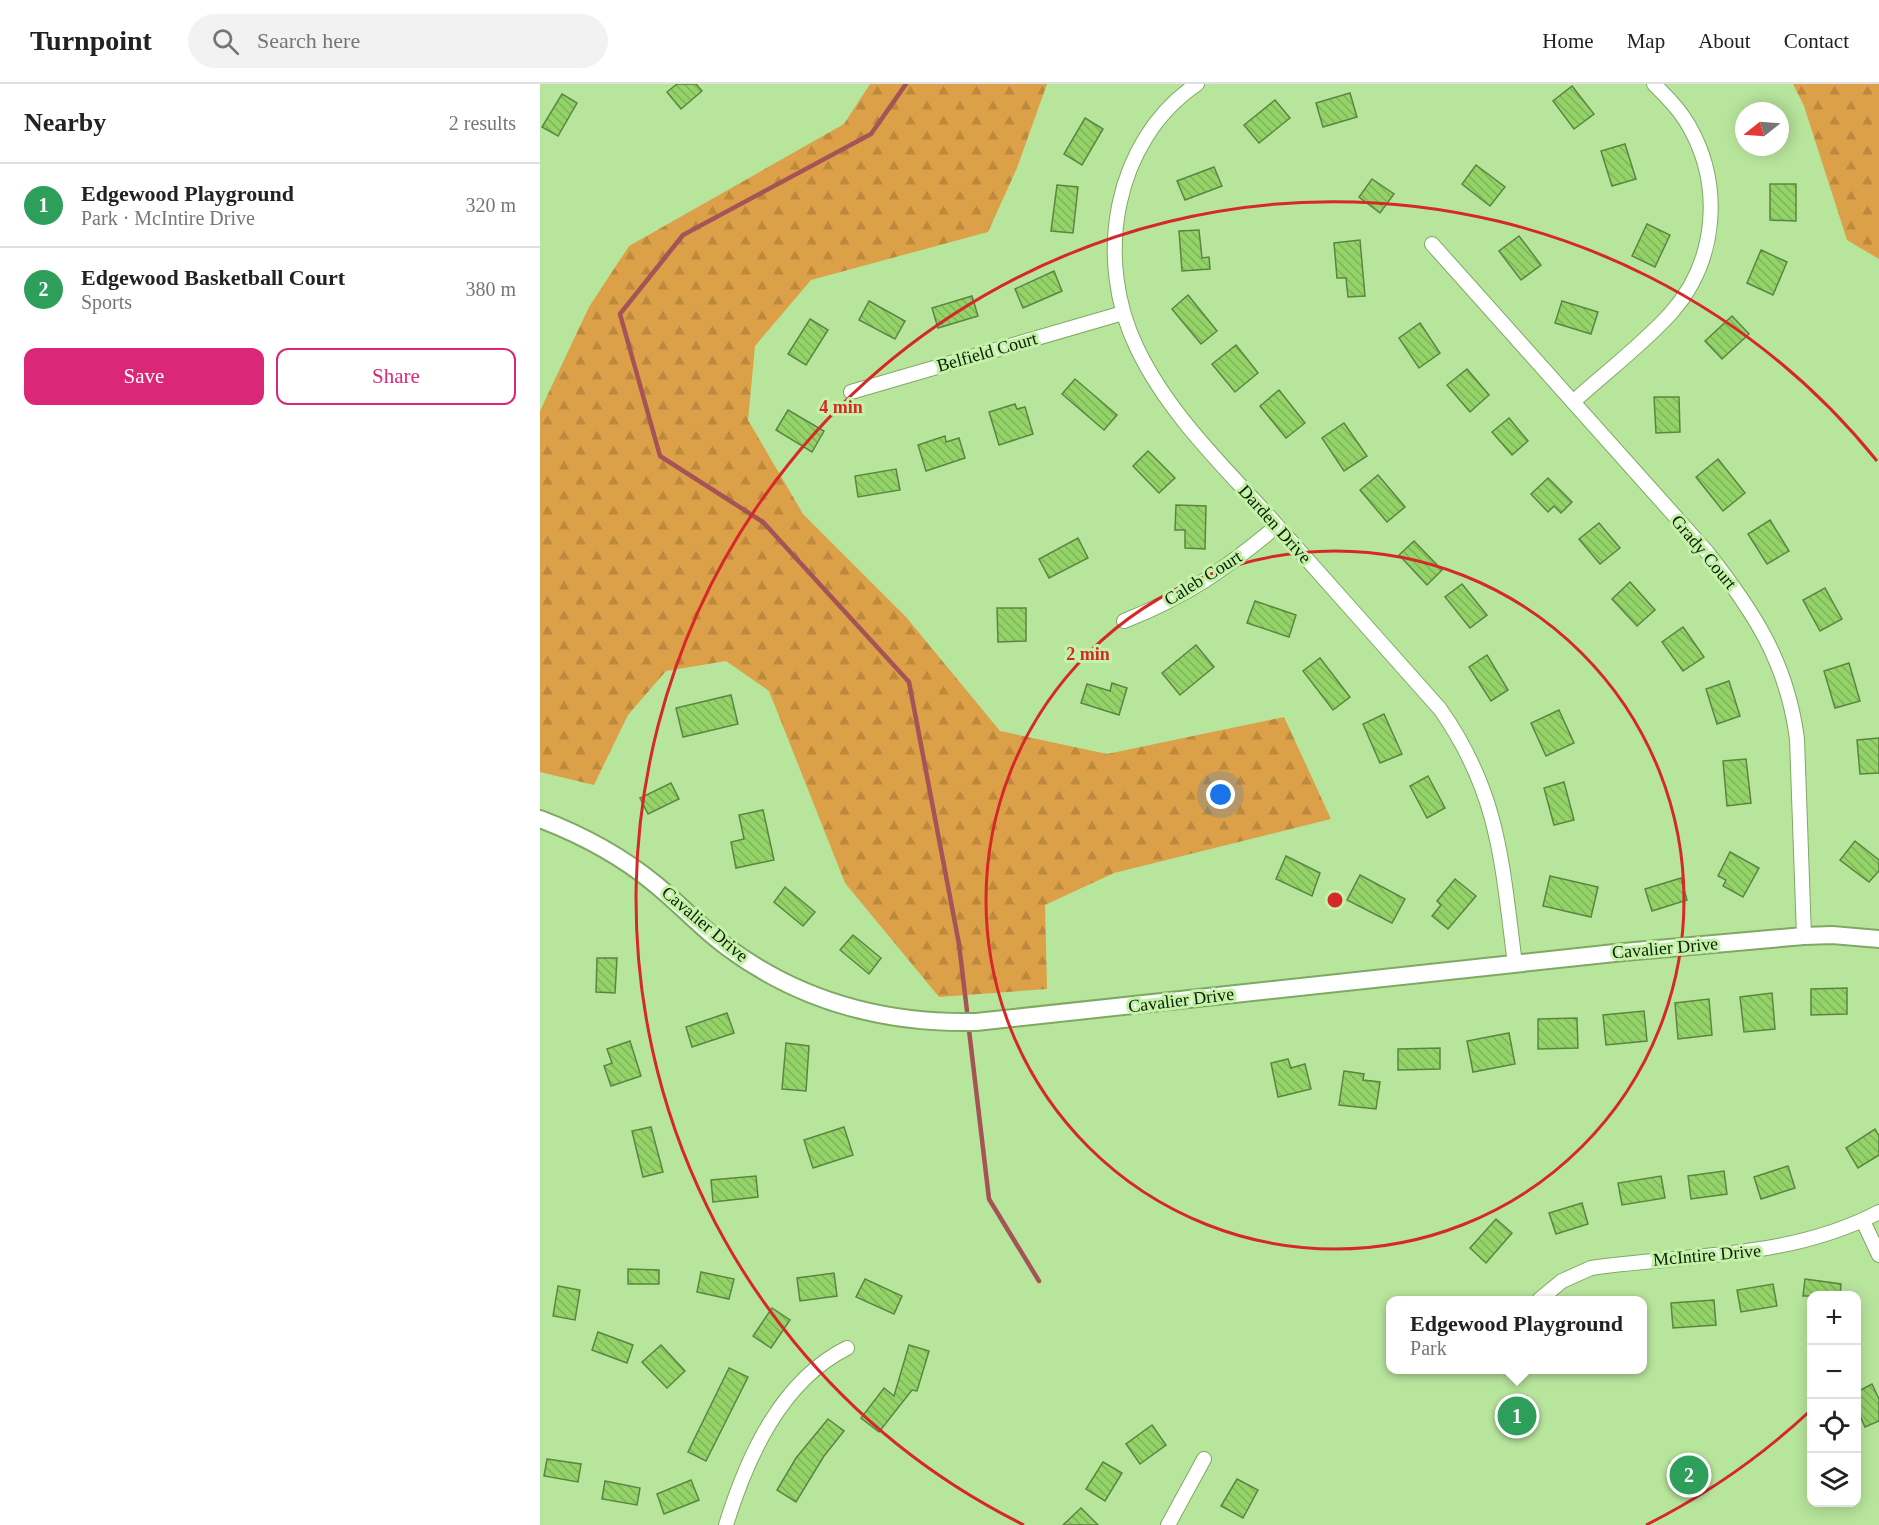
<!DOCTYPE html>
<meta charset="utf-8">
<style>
:root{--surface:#fff;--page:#f2f2f2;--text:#222;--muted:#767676;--line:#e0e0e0;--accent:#db2777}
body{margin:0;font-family:Georgia,serif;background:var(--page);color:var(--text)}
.controls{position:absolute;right:18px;bottom:18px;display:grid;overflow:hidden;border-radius:12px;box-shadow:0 3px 15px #0003}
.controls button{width:54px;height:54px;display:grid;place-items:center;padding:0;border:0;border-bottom:2px solid var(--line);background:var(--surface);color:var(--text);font:30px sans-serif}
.compass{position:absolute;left:1195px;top:18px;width:54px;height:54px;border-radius:50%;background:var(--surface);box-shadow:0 3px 15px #0003;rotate:253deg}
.you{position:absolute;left:681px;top:711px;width:21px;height:21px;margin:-15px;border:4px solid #fff;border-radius:50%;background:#1a73e8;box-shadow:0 0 0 9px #1a73e833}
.badge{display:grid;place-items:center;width:39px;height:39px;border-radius:50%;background:var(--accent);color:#fff;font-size:20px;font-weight:700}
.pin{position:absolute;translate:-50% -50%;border:3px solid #fff;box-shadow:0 2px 6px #0006}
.popup{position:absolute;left:846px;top:1212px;width:261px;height:78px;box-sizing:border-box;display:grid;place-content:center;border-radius:12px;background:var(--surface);filter:drop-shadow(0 2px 4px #0005);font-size:20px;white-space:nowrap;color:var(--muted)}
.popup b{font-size:22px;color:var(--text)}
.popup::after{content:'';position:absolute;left:50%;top:100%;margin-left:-12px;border:12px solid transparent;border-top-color:var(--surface)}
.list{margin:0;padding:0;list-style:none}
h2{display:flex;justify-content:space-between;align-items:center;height:78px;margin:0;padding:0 24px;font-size:26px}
h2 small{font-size:20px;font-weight:400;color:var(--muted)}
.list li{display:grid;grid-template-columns:39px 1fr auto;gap:18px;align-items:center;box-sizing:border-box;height:84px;padding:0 24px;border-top:2px solid var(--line)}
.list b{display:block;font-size:22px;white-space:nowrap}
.list p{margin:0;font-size:20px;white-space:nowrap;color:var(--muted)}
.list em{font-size:20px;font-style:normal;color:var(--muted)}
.actions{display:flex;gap:12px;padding:18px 24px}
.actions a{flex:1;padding:14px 0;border:2px solid var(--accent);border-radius:12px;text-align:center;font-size:21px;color:var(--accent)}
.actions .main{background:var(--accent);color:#fff}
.icon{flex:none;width:33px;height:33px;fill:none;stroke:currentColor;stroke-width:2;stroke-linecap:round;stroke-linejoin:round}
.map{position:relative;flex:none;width:1339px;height:1441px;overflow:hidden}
header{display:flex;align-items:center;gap:36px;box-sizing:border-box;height:84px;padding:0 30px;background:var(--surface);border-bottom:2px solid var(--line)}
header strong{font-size:28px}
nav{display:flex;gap:33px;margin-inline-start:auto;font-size:21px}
.search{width:420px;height:54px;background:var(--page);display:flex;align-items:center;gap:15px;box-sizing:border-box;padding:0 21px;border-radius:33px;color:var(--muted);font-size:22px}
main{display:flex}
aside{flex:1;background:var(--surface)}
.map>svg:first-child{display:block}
</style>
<header>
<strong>Turnpoint</strong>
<div class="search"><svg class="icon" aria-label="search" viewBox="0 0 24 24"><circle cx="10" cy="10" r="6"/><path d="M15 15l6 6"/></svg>Search here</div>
<nav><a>Home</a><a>Map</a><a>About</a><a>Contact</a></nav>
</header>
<main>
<aside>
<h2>Nearby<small>2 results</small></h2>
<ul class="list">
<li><span class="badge" style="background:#2e9e5b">1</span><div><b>Edgewood Playground</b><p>Park · McIntire Drive</p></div><em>320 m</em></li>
<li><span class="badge" style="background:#2e9e5b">2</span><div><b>Edgewood Basketball Court</b><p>Sports</p></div><em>380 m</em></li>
</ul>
<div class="actions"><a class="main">Save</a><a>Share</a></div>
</aside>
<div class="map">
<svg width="1339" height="1441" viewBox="0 0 1339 1441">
<defs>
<pattern id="green-dots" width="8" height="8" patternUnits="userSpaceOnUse" patternTransform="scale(1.5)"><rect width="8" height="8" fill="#dca048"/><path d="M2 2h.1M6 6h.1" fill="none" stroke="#bc893d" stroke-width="1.8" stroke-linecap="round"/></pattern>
<pattern id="forest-firs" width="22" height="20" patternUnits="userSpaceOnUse" patternTransform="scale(1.5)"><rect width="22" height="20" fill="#dca048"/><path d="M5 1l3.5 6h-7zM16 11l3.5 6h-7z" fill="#bc893d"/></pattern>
<pattern id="building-back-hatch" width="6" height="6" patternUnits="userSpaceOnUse" patternTransform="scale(1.5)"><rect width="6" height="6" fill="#93d368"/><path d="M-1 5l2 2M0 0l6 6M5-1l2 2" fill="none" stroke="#7eb559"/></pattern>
</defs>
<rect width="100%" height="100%" fill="#b8e59c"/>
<path fill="url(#green-dots)" d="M987 1311 999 1333 966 1352 954 1330Z"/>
<g fill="url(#forest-firs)">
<path d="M330 0H507L477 84 448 148 271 196 215 262 208 336 263 430 366 533 460 647 567 670 744 633 791 735 574 789 505 821 507 905 399 913 305 799 229 607 186 577 126 587 88 631 54 701 0 688V327L49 223 89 162 304 40Z"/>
<path d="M1253 0H1339V175L1307 156 1264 22Z"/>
</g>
<path fill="#dca048" d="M1158 1370 1168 1404 1140 1412 1129 1378Z"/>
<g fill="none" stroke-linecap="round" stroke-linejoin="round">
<g stroke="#a55356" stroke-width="4.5">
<path d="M366 0 331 50 143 151 80 230 120 372 223 438 369 598 419 860 427 927"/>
<path d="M429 946 449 1115 499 1197"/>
</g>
</g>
<g fill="url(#building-back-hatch)" stroke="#5c8541" stroke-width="1.5">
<path d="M137 0H156L162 7 141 25 127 8Z"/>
<path d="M1032 2 1054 30 1034 45 1013 17Z"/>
<path d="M810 9 817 33 783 43 776 19Z"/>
<path d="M22 10 37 19 18 52 2 43Z"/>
<path d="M735 16 750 34 719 59 704 41Z"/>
<path d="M545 34 563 45 542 81 524 70Z"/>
<path d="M1085 60 1096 95 1072 102 1061 67Z"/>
<path d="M936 81 965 103 950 122 922 100Z"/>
<path d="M674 83 682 102 645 116 637 97Z"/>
<path d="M832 95 854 110 840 129 819 113Z"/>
<path d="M1230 100H1256V137L1230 136Z"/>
<path d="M517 101 538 103 533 149 511 147Z"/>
<path d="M1107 140 1130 151 1115 183 1092 172Z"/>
<path d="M659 146 662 174 669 173 670 185 642 187 639 147Z"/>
<path d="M979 152 1001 181 981 196 959 167Z"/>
<path d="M820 156 825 212 808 213 806 194H797L794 159Z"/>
<path d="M1221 166 1247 178 1233 211 1207 199Z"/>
<path d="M514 187 522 207 483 224 475 205Z"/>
<path d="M648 211 677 247 661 260 632 225Z"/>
<path d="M432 212 438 232 398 244 392 224Z"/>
<path d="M329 217 365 237 355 255 319 236Z"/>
<path d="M1022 217 1058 228 1051 250 1015 239Z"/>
<path d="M1192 232 1209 250 1182 275 1165 257Z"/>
<path d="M270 235 288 246 266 281 248 270Z"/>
<path d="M880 239 900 269 879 284 859 254Z"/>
<path d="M696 261 718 289 695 308 672 280Z"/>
<path d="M927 285 949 311 930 328 907 301Z"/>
<path d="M535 295 577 331 564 346 522 310Z"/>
<path d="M739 306 765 339 746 354 720 322Z"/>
<path d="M1114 313H1139L1140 348 1116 349Z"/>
<path d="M475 320 477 325 485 323 493 350 459 361 449 328Z"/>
<path d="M248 326 284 347 272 368 236 346Z"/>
<path d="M969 334 988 357 972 371 952 348Z"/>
<path d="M804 339 827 372 804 387 782 354Z"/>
<path d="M405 352 406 358 419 354 425 374 386 387 378 361Z"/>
<path d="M608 367 635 394 619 409 593 382Z"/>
<path d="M1178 375 1205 409 1183 427 1156 393Z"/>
<path d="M356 385 360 406 318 413 315 392Z"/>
<path d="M838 391 865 423 847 438 820 406Z"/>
<path d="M1008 394 1032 418 1021 429 1014 422 1008 428 991 410Z"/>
<path d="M636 421 666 422 665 465 645 464V446H635Z"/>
<path d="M1230 436 1249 467 1227 480 1208 450Z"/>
<path d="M1059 439 1080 464 1060 480 1039 455Z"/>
<path d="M538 454 548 474 509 494 499 475Z"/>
<path d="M874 457 902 486 887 501 859 471Z"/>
<path d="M1090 498 1115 526 1097 542 1072 515Z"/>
<path d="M922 500 947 531 930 544 905 513Z"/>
<path d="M1285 504 1302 535 1280 547 1263 516Z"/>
<path d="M715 517 756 531 749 553 707 539Z"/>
<path d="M457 524H486V557L458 558Z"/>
<path d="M1143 543 1164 573 1143 587 1122 558Z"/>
<path d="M656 561 674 583 640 611 622 589Z"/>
<path d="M947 571 968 606 951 617 929 583Z"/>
<path d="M780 574 810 613 793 626 763 587Z"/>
<path d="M1309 579 1320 617 1295 624 1284 587Z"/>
<path d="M1189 597 1200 632 1177 640 1166 605Z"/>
<path d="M572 599 587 604 579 631 541 619 547 600 570 607Z"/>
<path d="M191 611 198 640 143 653 136 624Z"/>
<path d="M1019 626 1034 659 1006 672 991 639Z"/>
<path d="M844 630 862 670 840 679 823 640Z"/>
<path d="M1339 654V689L1320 690 1317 656Z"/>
<path d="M1206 675 1211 719 1187 722 1183 677Z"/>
<path d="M888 692 905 724 887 734 870 702Z"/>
<path d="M1024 698 1034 736 1014 741 1004 704Z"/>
<path d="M131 699 139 715 108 730 100 714Z"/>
<path d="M223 726 234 776 196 784 191 758 204 755 199 731Z"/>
<path d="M1315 757 1339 776V787L1329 798 1300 776Z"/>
<path d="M1190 768 1219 784 1203 813 1183 802 1186 796 1178 792Z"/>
<path d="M746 772 780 789 772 812 736 795Z"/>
<path d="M820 791 865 815 852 839 807 816Z"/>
<path d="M1010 792 1058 803 1051 833 1003 822Z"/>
<path d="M1141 794 1147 816 1112 827 1105 805Z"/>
<path d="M915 795 936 812 908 845 892 832 901 821 897 817Z"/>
<path d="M245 803 275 828 263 842 234 818Z"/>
<path d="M313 851 341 874 329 890 300 866Z"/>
<path d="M57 874H77L75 909 56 908Z"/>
<path d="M1307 904V930L1271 931V905Z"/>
<path d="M1232 909 1235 945 1204 948 1200 913Z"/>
<path d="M1169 915 1172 951 1138 955 1135 919Z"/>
<path d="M1104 927 1107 957 1066 961 1063 931Z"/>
<path d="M187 929 194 949 152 963 146 943Z"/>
<path d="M1037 934 1038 964 998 965V935Z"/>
<path d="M969 949 975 980 933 988 927 957Z"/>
<path d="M90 957 101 992 71 1002 64 982 72 979 67 965Z"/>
<path d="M246 959 269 962 266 1007 242 1005Z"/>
<path d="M900 964V985L858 986V965Z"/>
<path d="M748 975 751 984 765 980 771 1005 738 1013 731 979Z"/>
<path d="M804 987 824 990 823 996 840 998 836 1025 799 1021Z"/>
<path d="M111 1043 123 1088 103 1093 92 1047Z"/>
<path d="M304 1043 313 1071 273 1084 264 1056Z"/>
<path d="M1335 1045 1339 1052V1071L1318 1084 1306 1064Z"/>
<path d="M1248 1082 1255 1104 1221 1115 1214 1093Z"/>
<path d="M1184 1087 1187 1110 1151 1115 1148 1092Z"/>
<path d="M216 1092 218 1113 173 1118 171 1096Z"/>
<path d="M1121 1092 1125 1114 1082 1121 1078 1099Z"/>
<path d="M1042 1119 1048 1140 1016 1150 1009 1129Z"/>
<path d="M956 1135 972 1149 946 1179 930 1164Z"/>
<path d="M88 1185 119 1186V1200H88Z"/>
<path d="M161 1188 194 1195 189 1215 157 1208Z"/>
<path d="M294 1189 297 1212 260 1217 257 1194Z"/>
<path d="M325 1195 362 1212 354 1230 316 1213Z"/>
<path d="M1265 1195 1301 1200 1300 1212H1263Z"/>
<path d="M1233 1200 1237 1222 1201 1228 1197 1206Z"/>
<path d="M18 1202 40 1206 35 1236 13 1232Z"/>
<path d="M1174 1216 1176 1241 1133 1244 1131 1219Z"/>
<path d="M232 1224 250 1236 231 1264 213 1252Z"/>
<path d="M58 1248 93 1261 87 1279 52 1266Z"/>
<path d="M121 1261 145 1287 127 1304 102 1278Z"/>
<path d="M369 1261 389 1267 377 1307 372 1306 339 1348 321 1334 344 1304 354 1312Z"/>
<path d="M189 1284 208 1293 166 1377 148 1368Z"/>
<path d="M1332 1300 1339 1315V1337L1325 1343 1317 1325V1308Z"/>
<path d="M288 1335 304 1347 284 1372 256 1418 237 1406 256 1374Z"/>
<path d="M612 1341 626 1361 600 1380 586 1360Z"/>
<path d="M7 1375 41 1380 38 1398 4 1392Z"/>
<path d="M563 1378 582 1389 565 1417 546 1405Z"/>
<path d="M697 1395 718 1406 703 1434 681 1422Z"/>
<path d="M151 1396 159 1416 124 1430 117 1410Z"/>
<path d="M65 1397 100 1404 97 1421 62 1415Z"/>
<path d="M541 1424 558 1441H523Z"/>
</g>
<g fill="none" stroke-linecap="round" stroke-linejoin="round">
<g stroke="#7ea963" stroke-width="16">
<g id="minor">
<path d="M657 0C573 57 554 176 597 264 627 327 679 378 725 428 783 494 842 559 900 625 960 710 962 781 975 880"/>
<path d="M892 160 1167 468C1214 528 1247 578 1257 655L1264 852"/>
<path d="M311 308 583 229"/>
<path d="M1033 318C1065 289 1102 261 1131 229 1177 177 1183 102 1149 42 1140 26 1127 13 1114 0"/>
<path d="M584 537C648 512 685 485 737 442"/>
<path d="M1323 1137 1339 1171"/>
<path d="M999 1216 1022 1197 1051 1184C1148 1170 1250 1175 1339 1128"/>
<path d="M186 1441C207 1373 241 1297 307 1264"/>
<path d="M628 1441 664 1375"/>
</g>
</g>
<g stroke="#7ea963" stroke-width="20">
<path id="tertiary" d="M0 735C42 751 80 771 115 800 140 820 161 844 187 863 261 918 345 940 436 938L1084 868 1264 852 1292 851 1339 855"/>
</g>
<use href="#minor" stroke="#fff" stroke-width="14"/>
<use href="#tertiary" stroke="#fff" stroke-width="16"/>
</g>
<g fill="none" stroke="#d62828" stroke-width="3">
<circle cx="795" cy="816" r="349"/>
<path d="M1271 1326A698 698 0 0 1 1106 1441M484 1441A698 698 0 1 1 1337 377"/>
</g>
<g text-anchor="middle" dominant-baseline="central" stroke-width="6" stroke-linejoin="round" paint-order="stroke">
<g font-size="18" fill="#0c1d02" stroke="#c5f2a9">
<text transform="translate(447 268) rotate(-16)">Belfield Court</text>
<text transform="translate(735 440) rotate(48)">Darden Drive</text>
<text transform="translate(1164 468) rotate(50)">Grady Court</text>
<text transform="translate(663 494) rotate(-32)">Caleb Court</text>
<text transform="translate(165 840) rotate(40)">Cavalier Drive</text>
<text transform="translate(1125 864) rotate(-5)">Cavalier Drive</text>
<text transform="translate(641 916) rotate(-7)">Cavalier Drive</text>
<text transform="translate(1167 1171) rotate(-5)">McIntire Drive</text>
</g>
</g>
<circle cx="795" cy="816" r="9" fill="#d62828" stroke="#c5f2a9" stroke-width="3"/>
<g font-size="18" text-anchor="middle" font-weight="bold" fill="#d62828" stroke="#c5f2a9" stroke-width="6" stroke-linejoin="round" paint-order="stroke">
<text x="301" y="329">4 min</text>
<text x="548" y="576">2 min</text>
</g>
</svg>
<div class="controls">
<button>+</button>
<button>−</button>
<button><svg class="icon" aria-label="locate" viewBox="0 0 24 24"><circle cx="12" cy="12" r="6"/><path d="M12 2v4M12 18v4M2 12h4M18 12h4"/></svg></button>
<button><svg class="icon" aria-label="layers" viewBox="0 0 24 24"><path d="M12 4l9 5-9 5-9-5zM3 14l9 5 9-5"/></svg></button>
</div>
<svg class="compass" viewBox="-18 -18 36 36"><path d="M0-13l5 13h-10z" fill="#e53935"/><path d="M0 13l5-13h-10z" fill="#767676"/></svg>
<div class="you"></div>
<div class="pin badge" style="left:977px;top:1332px;background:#2e9e5b">1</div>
<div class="popup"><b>Edgewood Playground</b>Park</div>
<div class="pin badge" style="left:1149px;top:1391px;background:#2e9e5b">2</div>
</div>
</main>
